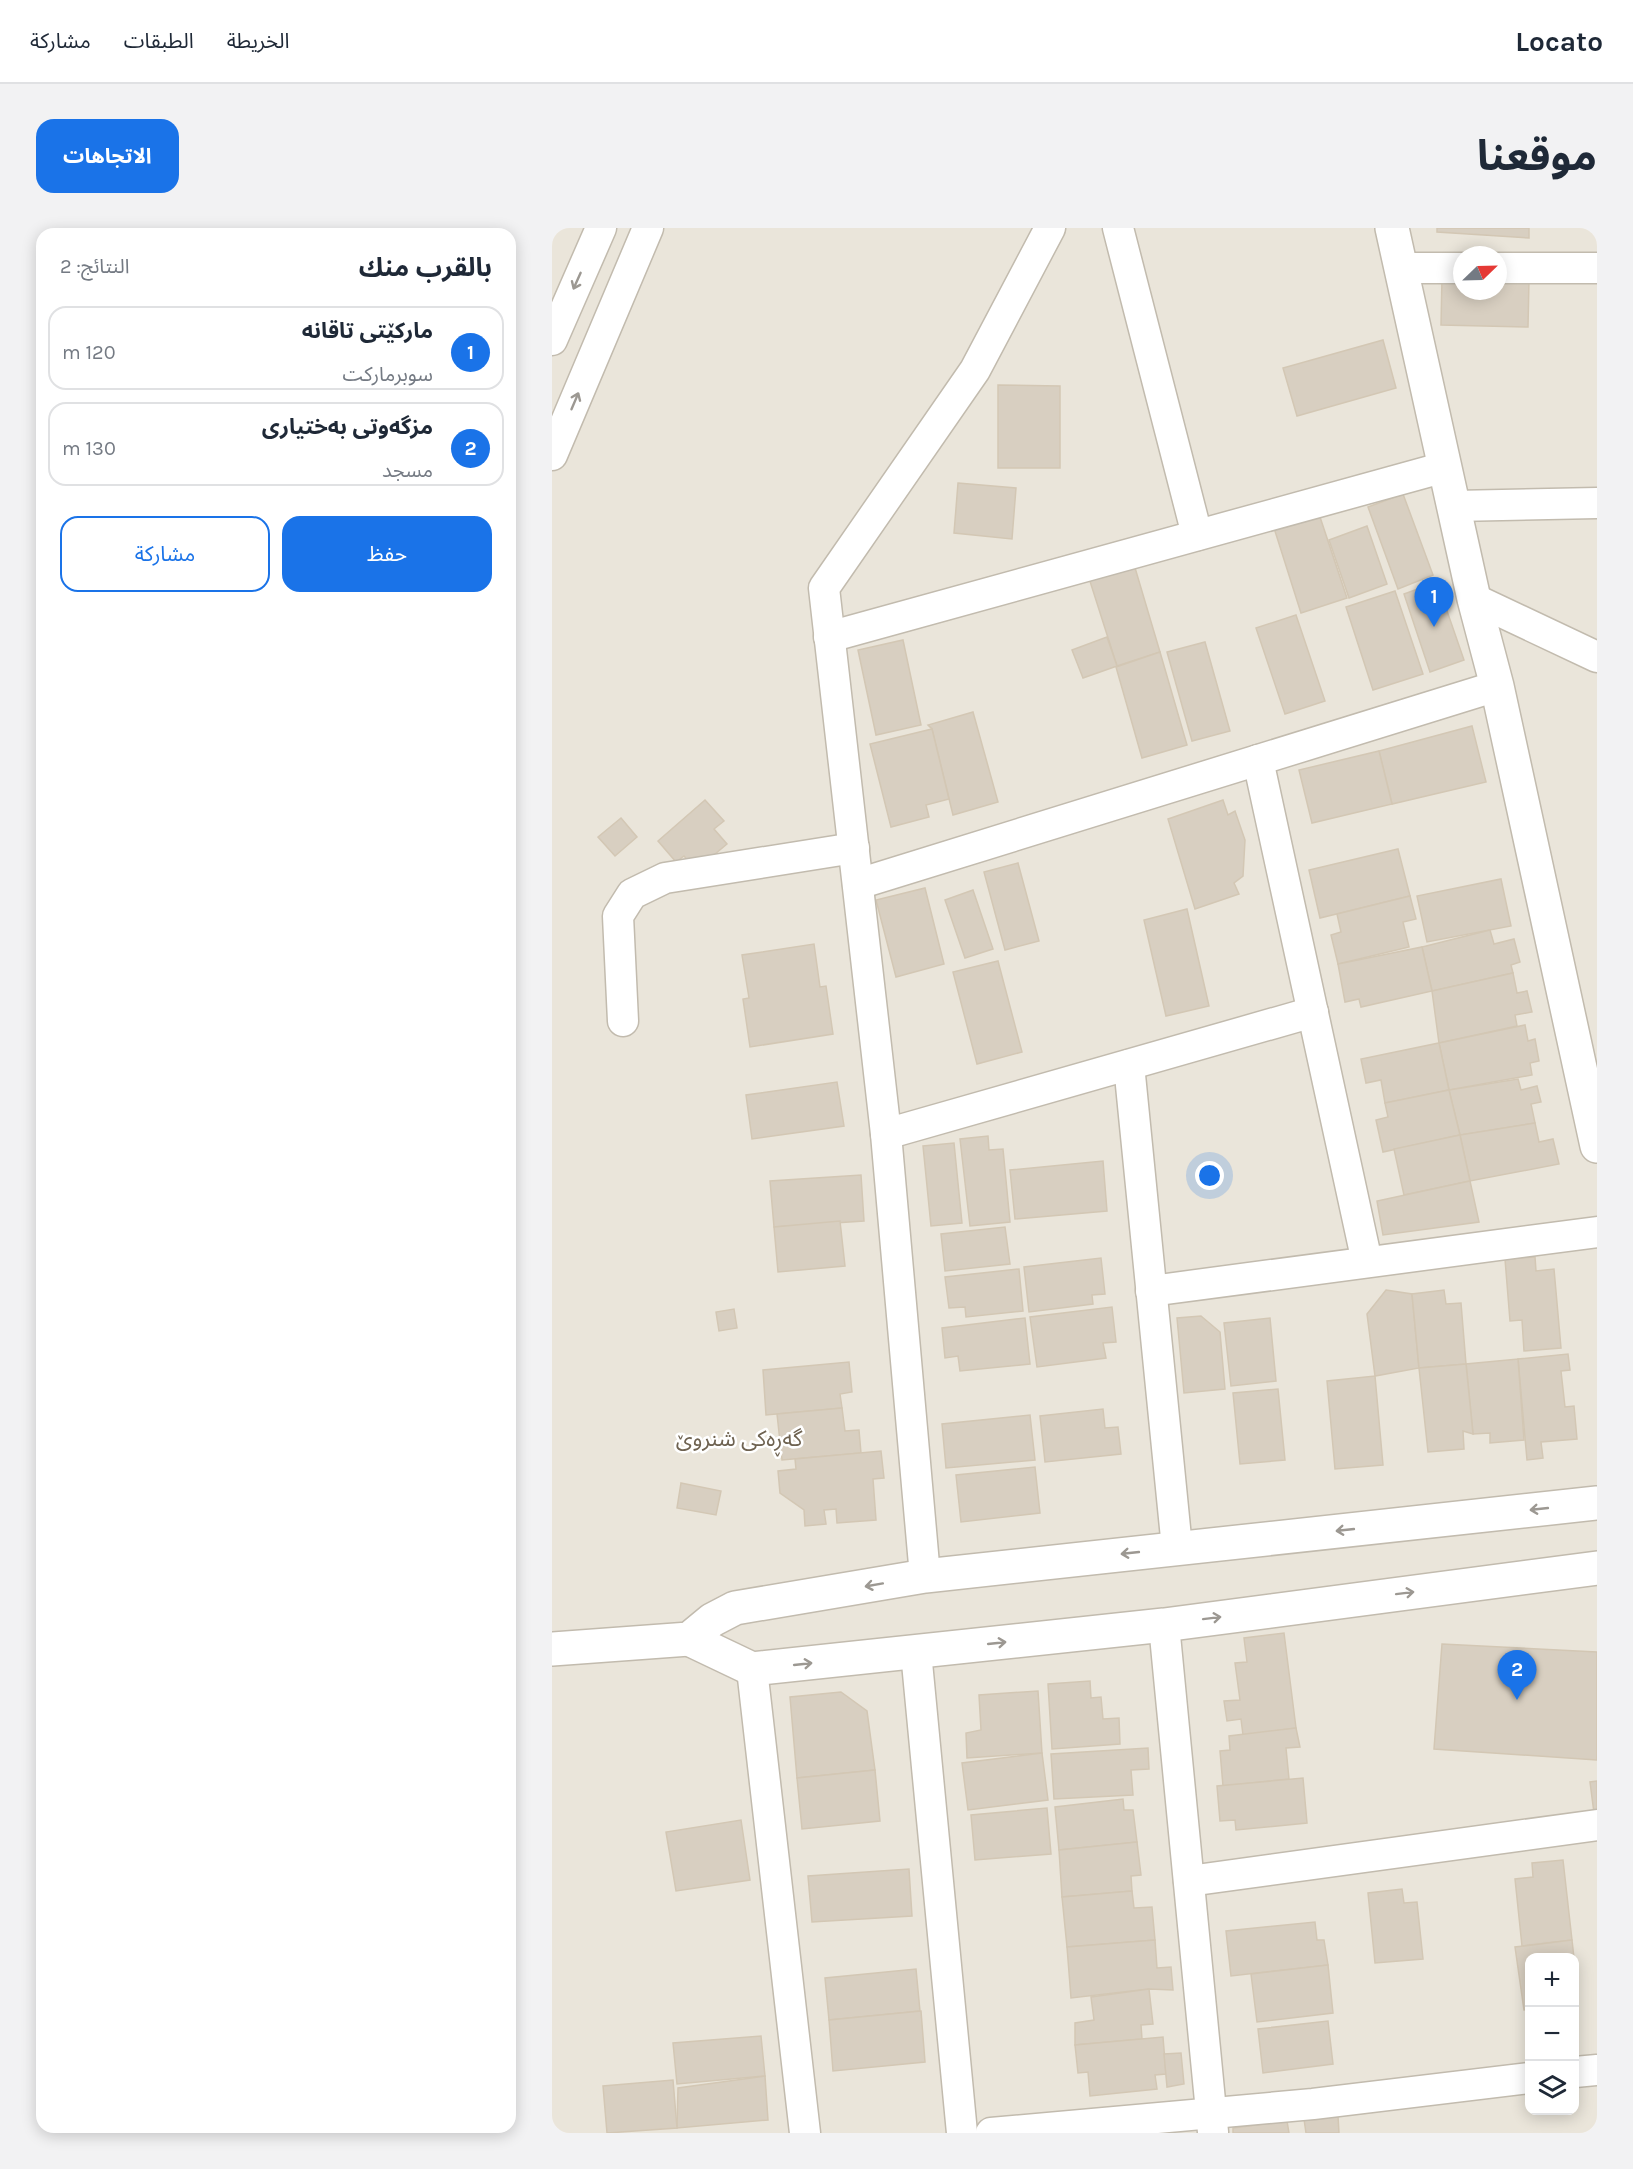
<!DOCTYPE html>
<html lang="ar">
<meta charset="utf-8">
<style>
:root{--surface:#fff;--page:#f2f2f3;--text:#1f2937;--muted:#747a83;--line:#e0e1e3;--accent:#1a73e8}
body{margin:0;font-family:Karla,"Noto Sans Arabic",sans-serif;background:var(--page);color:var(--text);direction:rtl}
.controls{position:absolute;right:18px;bottom:18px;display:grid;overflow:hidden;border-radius:12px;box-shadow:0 3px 15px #0003}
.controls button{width:54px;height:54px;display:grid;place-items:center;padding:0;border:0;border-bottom:2px solid var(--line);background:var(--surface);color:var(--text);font:30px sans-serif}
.compass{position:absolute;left:901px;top:18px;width:54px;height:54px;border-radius:50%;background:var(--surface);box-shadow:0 3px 15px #0003;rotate:67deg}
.you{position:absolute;left:658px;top:948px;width:21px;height:21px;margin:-15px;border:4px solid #fff;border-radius:50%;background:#1a73e8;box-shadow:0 0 0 9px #1a73e833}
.badge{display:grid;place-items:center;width:39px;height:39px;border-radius:50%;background:var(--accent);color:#fff;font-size:20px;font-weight:700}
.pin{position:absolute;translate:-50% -50px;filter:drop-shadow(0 2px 3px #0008)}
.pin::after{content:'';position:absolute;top:32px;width:21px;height:18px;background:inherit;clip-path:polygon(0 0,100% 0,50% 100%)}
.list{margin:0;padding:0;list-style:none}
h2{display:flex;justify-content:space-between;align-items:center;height:78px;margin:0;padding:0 24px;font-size:26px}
h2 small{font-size:20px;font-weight:400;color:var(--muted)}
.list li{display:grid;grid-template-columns:39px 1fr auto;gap:18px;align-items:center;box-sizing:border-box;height:84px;margin:0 12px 12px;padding:0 12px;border:2px solid var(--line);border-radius:18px}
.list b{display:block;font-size:22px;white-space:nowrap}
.list p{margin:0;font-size:20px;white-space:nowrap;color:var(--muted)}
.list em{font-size:20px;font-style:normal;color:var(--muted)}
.actions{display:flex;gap:12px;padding:18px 24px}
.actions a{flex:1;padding:14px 0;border:2px solid var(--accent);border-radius:18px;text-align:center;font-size:21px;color:var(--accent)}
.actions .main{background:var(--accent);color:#fff}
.icon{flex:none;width:33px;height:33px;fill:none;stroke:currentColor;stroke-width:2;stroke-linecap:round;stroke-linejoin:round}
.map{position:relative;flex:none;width:1045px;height:1905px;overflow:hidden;direction:ltr;border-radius:18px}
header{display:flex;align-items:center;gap:36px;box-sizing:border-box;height:84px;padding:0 30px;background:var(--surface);border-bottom:2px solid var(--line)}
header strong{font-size:28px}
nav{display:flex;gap:33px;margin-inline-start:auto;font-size:21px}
.intro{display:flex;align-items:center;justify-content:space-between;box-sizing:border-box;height:144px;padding:0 36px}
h1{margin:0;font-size:42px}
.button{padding:15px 27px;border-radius:18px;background:var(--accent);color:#fff;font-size:21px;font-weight:700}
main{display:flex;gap:36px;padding:0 36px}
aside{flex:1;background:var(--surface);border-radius:18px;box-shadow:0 3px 15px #0003}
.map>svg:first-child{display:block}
</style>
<header>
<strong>Locato</strong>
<nav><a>الخريطة</a><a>الطبقات</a><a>مشاركة</a></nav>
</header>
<div class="intro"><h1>موقعنا</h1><a class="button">الاتجاهات</a></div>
<main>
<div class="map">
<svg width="1045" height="1905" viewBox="0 0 1045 1905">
<rect width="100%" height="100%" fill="#f6f3ec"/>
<path fill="#eae5da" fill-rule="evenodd" d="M0 0H1045V1905H0ZM910 27H946V63H910ZM978 1730H1023V1882H978Z"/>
<g fill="#d8cfc1" stroke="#d3c7b4" stroke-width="1.5">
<path d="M885 0H977V10L885 4Z"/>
<path d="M890 49 910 50V63H946V51L977 52 976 99 889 97Z"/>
<path d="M831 112 844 160 745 188 731 140Z"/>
<path d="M446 157 508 158V240H446Z"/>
<path d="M406 255 464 260 460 311 402 305Z"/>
<path d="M851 266 881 347 846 361 816 279Z"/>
<path d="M767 286 795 370 749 385 722 300Z"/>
<path d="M815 298 835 356 797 370 777 312Z"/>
<path d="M581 333 608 424 565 438 536 347Z"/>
<path d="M885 354 912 432 878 444 852 366Z"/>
<path d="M843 363 871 446 821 462 794 379Z"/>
<path d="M744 387 773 473 733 486 704 400Z"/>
<path d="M555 409 565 438 531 450 520 422Z"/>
<path d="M351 412 369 497 324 507 306 422Z"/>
<path d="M653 414 678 503 640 513 615 424Z"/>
<path d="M608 424 635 517 590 530 564 439Z"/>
<path d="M421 484 446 574 401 587 380 501 376 497Z"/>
<path d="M920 498 934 554 840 576 827 523Z"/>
<path d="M380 501 397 571 374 577 377 589 339 599 318 516Z"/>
<path d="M827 523 840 576 760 595 747 542Z"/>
<path d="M153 572 172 593 162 601 175 616 144 642 132 628 124 634 106 613Z"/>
<path d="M671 572 676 587 683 583 693 612 691 648 682 655 687 666 643 681 616 591Z"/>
<path d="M69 590 85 609 63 628 46 609Z"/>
<path d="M846 621 858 668 768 690 757 642Z"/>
<path d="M466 635 487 713 453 722 432 644Z"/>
<path d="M949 651 959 698 875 714 865 668Z"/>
<path d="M373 660 392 736 344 749 324 672Z"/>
<path d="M421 662 441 721 413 730 393 672Z"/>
<path d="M858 668 864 691 851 694 857 719 786 736 779 707 789 704 785 686Z"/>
<path d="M635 681 657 778 614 788 592 692Z"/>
<path d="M938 702 942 716 962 711 968 734 959 737 961 745 880 763 870 719Z"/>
<path d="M262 716 268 759 274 758 281 806 198 819 191 771 197 770 190 727Z"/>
<path d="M870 719 880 763 809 779 807 771 793 774 786 736Z"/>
<path d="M446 733 470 824 425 836 401 744Z"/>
<path d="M961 745 965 765 975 763 980 784 963 787 965 798 887 815 880 763Z"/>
<path d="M973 797 976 813 983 811 987 833 978 835 980 847 897 862 887 815Z"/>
<path d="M887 815 897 862 833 875 829 852 814 855 809 831Z"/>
<path d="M966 851 969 862 985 858 989 874 979 876 983 895 908 907 897 862Z"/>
<path d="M285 854 292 898 200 911 194 867Z"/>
<path d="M897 862 908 907 831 924 824 892 836 889 833 875Z"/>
<path d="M983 895 987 914 1001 911 1007 936 918 953 908 907Z"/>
<path d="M908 907 918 953 852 967 842 921Z"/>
<path d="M436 908 437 922 451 921 458 994 418 998 408 911Z"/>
<path d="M402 915 410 995 379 998 371 918Z"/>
<path d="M551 933 555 983 463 991 458 942Z"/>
<path d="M309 947 312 993 222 999 218 953Z"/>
<path d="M918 953 927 994 831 1007 825 973Z"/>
<path d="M288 993 293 1038 226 1044 222 999Z"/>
<path d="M453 999 458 1036 393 1043 389 1006Z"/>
<path d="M983 1029 984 1043 1002 1041 1009 1120 972 1123 970 1092 958 1093 953 1031Z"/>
<path d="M549 1030 553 1066 540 1067 541 1076 477 1084 472 1039Z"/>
<path d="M467 1041 471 1083 414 1089 413 1079 397 1080 393 1049Z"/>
<path d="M834 1062 860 1066 867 1140 823 1148 815 1086Z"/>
<path d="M892 1062 894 1076 909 1075 914 1136 867 1140 860 1066Z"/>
<path d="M560 1079 564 1114 551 1115 554 1130 485 1139 478 1089Z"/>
<path d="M182 1081 185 1100 167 1103 164 1084Z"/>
<path d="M649 1088 668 1104 673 1161 632 1165 625 1090Z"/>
<path d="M473 1090 478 1136 408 1143 406 1128 393 1130 390 1100Z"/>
<path d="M718 1090 724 1153 679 1158 672 1095Z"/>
<path d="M1016 1126 1018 1142 1009 1143 1013 1179 1022 1178 1025 1211 989 1214 991 1230 975 1232 966 1131Z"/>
<path d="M966 1131 972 1212 938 1215V1205L921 1206 914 1136Z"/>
<path d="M297 1134 300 1164 288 1166 290 1180 214 1187 211 1142Z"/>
<path d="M914 1136 921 1206 911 1203 912 1221 876 1224 867 1140Z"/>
<path d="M823 1148 831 1237 783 1241 775 1153Z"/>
<path d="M726 1161 733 1232 688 1236 681 1165Z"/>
<path d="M290 1180 293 1203 307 1202 309 1225 230 1232 225 1186Z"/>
<path d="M551 1181 553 1200 566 1199 569 1226 493 1234 488 1188Z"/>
<path d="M478 1187 483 1232 394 1240 390 1196Z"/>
<path d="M329 1223 332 1250 321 1251 324 1292 285 1295 284 1281 272 1282 274 1296 253 1298 252 1282 228 1265 226 1243 244 1241 243 1231Z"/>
<path d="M483 1239 488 1285 409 1294 404 1247Z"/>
<path d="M129 1255 169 1263 164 1287 125 1280Z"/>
<path d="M732 1405 744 1500 691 1507 689 1491 675 1493 672 1473 688 1472 683 1435 695 1434 692 1410Z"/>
<path d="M890 1416 1045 1424V1532L882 1521Z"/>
<path d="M538 1453 539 1470 549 1469 551 1491 567 1490 568 1516 500 1521 496 1456Z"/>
<path d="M486 1463 490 1525 415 1530 414 1505 429 1502 427 1467Z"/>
<path d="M289 1464 315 1483 323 1542 245 1550 238 1469Z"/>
<path d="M744 1500 748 1519 734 1520 737 1551 671 1558 668 1523 678 1522 677 1508Z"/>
<path d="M596 1520 597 1541 579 1542 581 1567 502 1571 499 1526Z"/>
<path d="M490 1525 496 1572 416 1582 410 1535Z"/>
<path d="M323 1542 328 1593 250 1601 245 1550Z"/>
<path d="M751 1550 755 1595 684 1602 683 1592 668 1593 665 1558Z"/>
<path d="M1045 1553V1585H1042L1038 1554Z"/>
<path d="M571 1571 572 1582H581L585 1614 507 1622 503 1579Z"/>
<path d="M495 1580 499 1626 423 1632 419 1587Z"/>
<path d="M189 1592 198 1652 124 1663 114 1604Z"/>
<path d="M585 1614 589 1647 579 1648 580 1663 510 1669 507 1622Z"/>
<path d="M1011 1632 1020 1712 970 1718 963 1651 981 1649 980 1635Z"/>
<path d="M357 1641 360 1688 260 1694 256 1648Z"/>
<path d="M850 1661 852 1675 865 1674 871 1731 823 1735 816 1665Z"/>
<path d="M580 1663 582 1680 600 1679 603 1712 515 1719 510 1669Z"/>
<path d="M763 1694 765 1712H772L776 1737 679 1748 674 1703Z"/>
<path d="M603 1712 605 1740 619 1739 621 1762 597 1761 519 1770 515 1719Z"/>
<path d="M1020 1712 1022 1730H978V1781L972 1782 963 1719Z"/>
<path d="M776 1737 781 1785 705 1794 699 1746Z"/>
<path d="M364 1741 368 1783 277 1792 273 1750Z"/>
<path d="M597 1761 601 1796 589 1797 590 1811 523 1817V1795L542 1792 539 1769Z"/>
<path d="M369 1783 373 1834 281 1843 277 1792Z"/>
<path d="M776 1793 781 1836 711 1845 706 1801Z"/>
<path d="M209 1808 213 1848 125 1856 121 1815Z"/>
<path d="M611 1809 614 1846 603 1847 605 1861 538 1868 536 1844 526 1845 523 1817Z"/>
<path d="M629 1825 632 1856 615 1859 612 1826Z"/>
<path d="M213 1848 216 1892 125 1900 126 1860Z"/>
<path d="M121 1852 125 1900 55 1905 51 1858Z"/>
<path d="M786 1888 787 1905H754L752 1891Z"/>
<path d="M735 1893 737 1905H681V1900Z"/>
</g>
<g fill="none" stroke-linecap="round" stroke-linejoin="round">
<g stroke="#c2bbae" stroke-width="33">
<g id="minor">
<path d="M566 0 645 307"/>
<path d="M848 40H910"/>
<path d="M946 40H1045"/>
<path d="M0 112 49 0"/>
<path d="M0 227 96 0"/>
<path d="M902 278 1045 275"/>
<path d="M922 371 1045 429"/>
<path d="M277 409 893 239"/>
<path d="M706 532 815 1034"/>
<path d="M306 656 945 458"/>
<path d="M71 793 66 688 80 666 113 650 302 620"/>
<path d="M577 837 625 1320"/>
<path d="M334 906 761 784"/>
<path d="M599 1063 1045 1004"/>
<path d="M373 1348 334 906 272 360 423 142 498 0"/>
<path d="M612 1397 661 1904"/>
<path d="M364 1424 410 1905"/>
<path d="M200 1441 253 1905"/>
<path d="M637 1653 1045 1597"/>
<path d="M1023 1844 1045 1842"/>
<path d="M439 1905 761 1876 978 1850"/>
</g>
</g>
<g stroke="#c2bbae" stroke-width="36">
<g id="tertiary">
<path d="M840 0 922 371 945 458 1045 918"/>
<path d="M137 1411 200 1441 612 1397 1045 1340"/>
<path d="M0 1421 137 1411 160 1392 183 1380 373 1348 1045 1275"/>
</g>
</g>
<use href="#minor" stroke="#fff" stroke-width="30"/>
<use href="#tertiary" stroke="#fff" stroke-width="33"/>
</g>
<defs><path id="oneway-shaft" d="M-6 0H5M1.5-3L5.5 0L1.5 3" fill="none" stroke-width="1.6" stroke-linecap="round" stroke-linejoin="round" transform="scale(1.5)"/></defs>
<g stroke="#9c9892">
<use href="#oneway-shaft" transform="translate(25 53) rotate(114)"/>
<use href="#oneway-shaft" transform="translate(23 173) rotate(-67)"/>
<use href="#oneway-shaft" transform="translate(987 1281) rotate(174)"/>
<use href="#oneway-shaft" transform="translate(793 1302) rotate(174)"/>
<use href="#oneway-shaft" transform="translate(578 1325) rotate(174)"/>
<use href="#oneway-shaft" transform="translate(322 1357) rotate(170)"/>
<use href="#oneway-shaft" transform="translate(853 1365) rotate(-7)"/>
<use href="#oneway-shaft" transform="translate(660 1390) rotate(-7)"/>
<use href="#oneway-shaft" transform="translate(445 1415) rotate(-6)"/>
<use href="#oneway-shaft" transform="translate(251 1436) rotate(-6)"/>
</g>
<g text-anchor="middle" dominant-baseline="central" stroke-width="5" stroke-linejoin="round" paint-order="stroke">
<g font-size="22" fill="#6e6250" stroke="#fff">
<text x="187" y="1211">گەڕەکی شنروێ</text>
</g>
</g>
</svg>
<div class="controls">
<button>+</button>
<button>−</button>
<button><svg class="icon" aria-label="layers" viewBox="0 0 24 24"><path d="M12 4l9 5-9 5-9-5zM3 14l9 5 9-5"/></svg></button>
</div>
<svg class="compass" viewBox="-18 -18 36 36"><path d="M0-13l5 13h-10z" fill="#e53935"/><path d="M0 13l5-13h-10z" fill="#747a83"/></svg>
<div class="you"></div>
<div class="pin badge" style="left:882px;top:399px">1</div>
<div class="pin badge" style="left:965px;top:1472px">2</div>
</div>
<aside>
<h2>بالقرب منك<small>النتائج: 2</small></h2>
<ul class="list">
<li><span class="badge">1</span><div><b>مارکێتی تاقانە</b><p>سوبرماركت</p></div><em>120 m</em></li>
<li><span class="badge">2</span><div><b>مزگەوتی بەختیاری</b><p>مسجد</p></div><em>130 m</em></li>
</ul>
<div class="actions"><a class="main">حفظ</a><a>مشاركة</a></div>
</aside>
</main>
